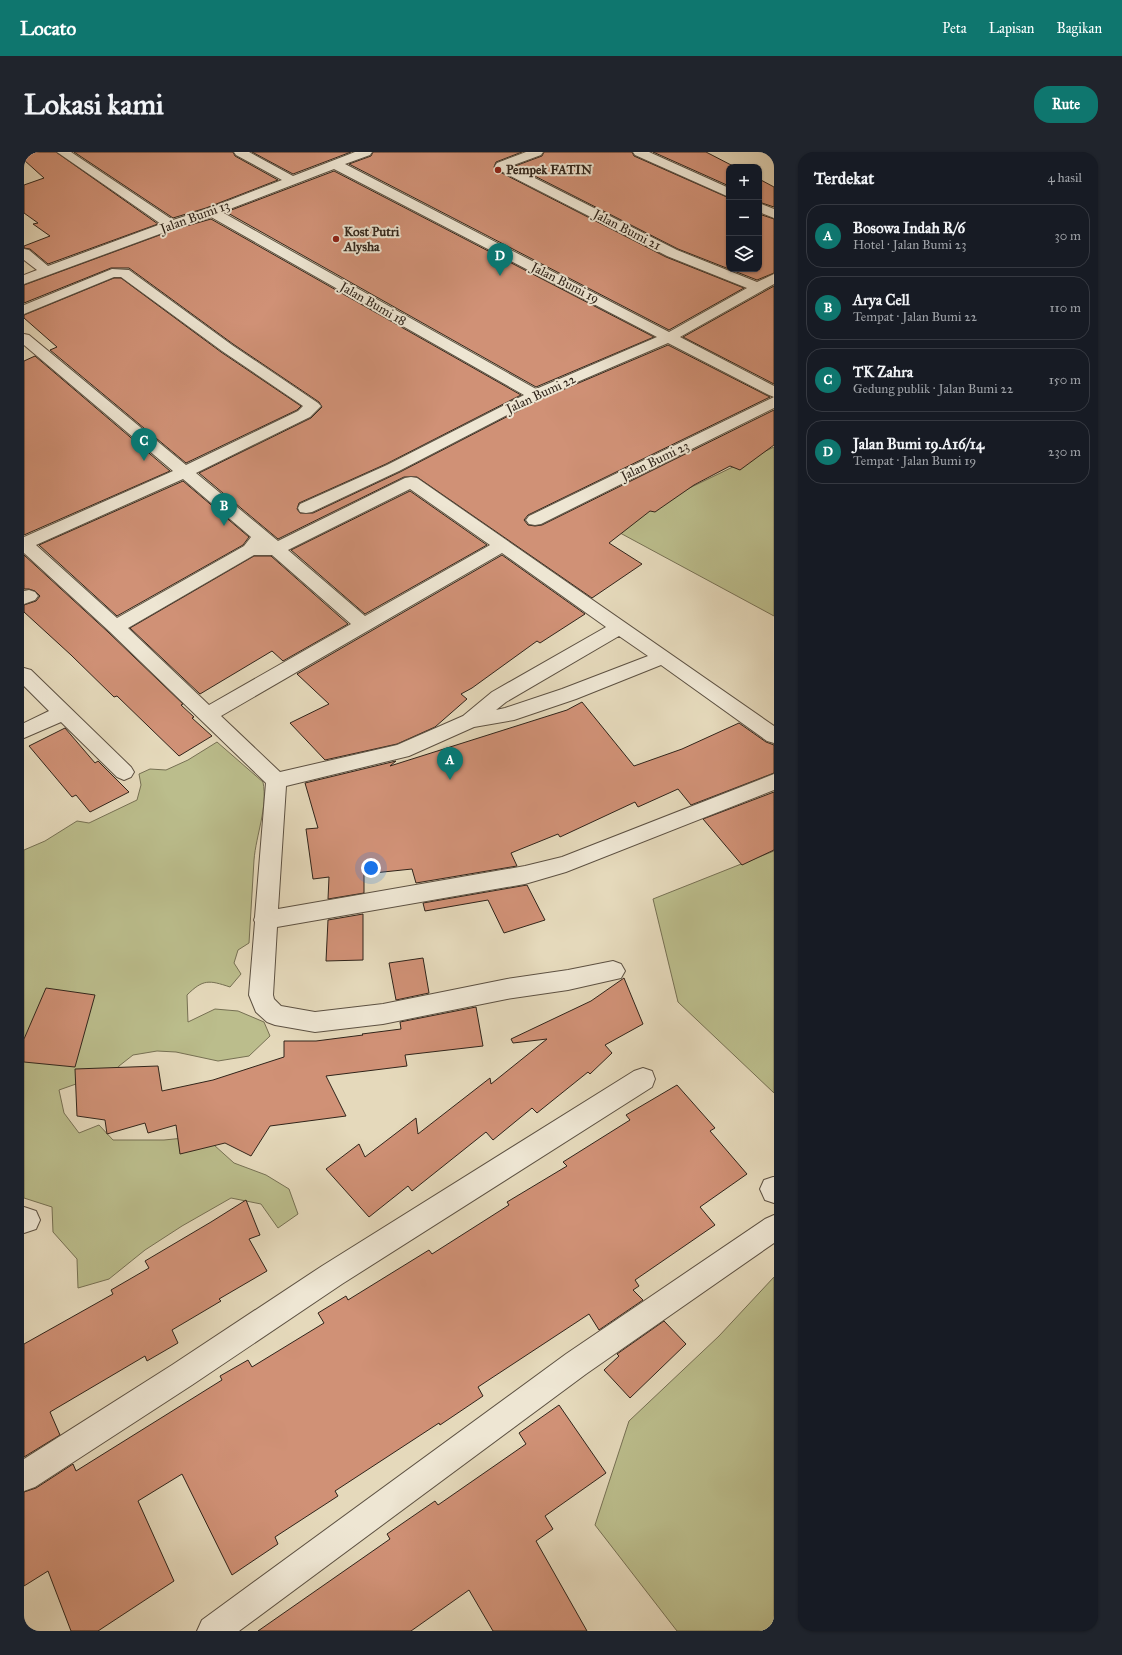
<!DOCTYPE html>
<html lang="id">
<meta charset="utf-8">
<style>
:root{--surface:#171b24;--page:#20242c;--text:#f1f3f6;--muted:#9ea1a6;--line:#363941;--accent:#0f766e}
body{margin:0;font-family:"IM FELL Great Primer",serif;background:var(--page);color:var(--text)}
.controls{position:absolute;right:12px;top:12px;display:grid;overflow:hidden;border-radius:8px;box-shadow:0 1px 3px #0004}
.controls button{width:36px;height:36px;display:grid;place-items:center;padding:0;border:0;border-bottom:1px solid var(--line);background:var(--surface);color:var(--text);font:20px sans-serif}
.you{position:absolute;left:347px;top:716px;width:14px;height:14px;margin:-10px;border:3px solid #fff;border-radius:50%;background:#1a73e8;box-shadow:0 0 0 6px #1a73e833}
.badge{display:grid;place-items:center;width:26px;height:26px;border-radius:50%;background:var(--accent);color:#fff;font-size:13px;font-weight:700}
.pin{position:absolute;translate:-50% -33px;filter:drop-shadow(0 1px 2px #0008)}
.pin::after{content:'';position:absolute;top:21px;width:14px;height:12px;background:inherit;clip-path:polygon(0 0,100% 0,50% 100%)}
.list{margin:0;padding:0;list-style:none}
h2{display:flex;justify-content:space-between;align-items:center;height:52px;margin:0;padding:0 16px;font-size:17px}
h2 small{font-size:13px;font-weight:400;color:var(--muted)}
.list li{display:grid;grid-template-columns:26px 1fr auto;gap:12px;align-items:center;box-sizing:border-box;height:64px;margin:0 8px 8px;padding:0 8px;border:1px solid var(--line);border-radius:16px}
.list b{display:block;font-size:15px;white-space:nowrap}
.list p{margin:0;font-size:13px;white-space:nowrap;color:var(--muted)}
.list em{font-size:13px;font-style:normal;color:var(--muted)}
.icon{flex:none;width:22px;height:22px;fill:none;stroke:currentColor;stroke-width:2;stroke-linecap:round;stroke-linejoin:round}
.map{position:relative;flex:none;width:750px;height:1479px;overflow:hidden;border-radius:16px}
header{display:flex;align-items:center;gap:24px;box-sizing:border-box;height:56px;padding:0 20px;background:var(--accent);color:#fff}
header strong{font-size:19px}
nav{display:flex;gap:22px;margin-inline-start:auto;font-size:14px}
.intro{display:flex;align-items:center;justify-content:space-between;box-sizing:border-box;height:96px;padding:0 24px}
h1{margin:0;font-size:28px}
.button{padding:10px 18px;border-radius:16px;background:var(--accent);color:#fff;font-size:14px;font-weight:700}
main{display:flex;gap:24px;padding:0 24px}
aside{flex:1;background:var(--surface);border-radius:16px;box-shadow:0 1px 3px #0004}
.map>svg:first-child{display:block}
</style>
<header>
<strong>Locato</strong>
<nav><a>Peta</a><a>Lapisan</a><a>Bagikan</a></nav>
</header>
<div class="intro"><h1>Lokasi kami</h1><a class="button">Rute</a></div>
<main>
<div class="map">
<svg width="750" height="1479" viewBox="0 0 750 1479">
<rect width="100%" height="100%" fill="#e5d9bb"/>
<filter id="stains"><feTurbulence type="fractalNoise" baseFrequency=".005" numOctaves="4"/><feColorMatrix values="0 0 0 0 .2 0 0 0 0 .09 0 0 0 0 .02 0 0 0 .5 -.17"/></filter>
<radialGradient id="worn" r=".72"><stop offset=".6" stop-color="#630" stop-opacity="0"/><stop offset="1" stop-color="#630" stop-opacity=".3"/></radialGradient>
<g fill="#bbbd8c" stroke="#767053">
<path d="M750 295V464L585 375Z"/>
<path d="M193 590 239 630C244 655 232 683 230 708L225 791 214 798 210 811 217 822 206 835C185 828 179 827 163 843L164 870 191 857 214 859 240 870 246 884 225 904 194 909 152 900 133 899 109 903 95 914 88 925 52 932 35 938 40 961 55 981 75 973 89 988H140L180 984 210 1011 242 1023 265 1037 274 1062 254 1076 237 1052 207 1046 158 1074 121 1098 85 1127 54 1136 53 1107 29 1080 28 1055 0 1046V698L21 689 53 669 65 671 113 648 117 633 115 622 126 617 142 618 164 608Z"/>
<path d="M750 699V941L654 850 629 747Z"/>
<path d="M750 1125V1479H653L571 1373 605 1269 695 1184Z"/>
</g>
<g fill="#d09176" stroke="#30241a">
<path d="M0 0H32L134 72 24 112 6 97 0 96V94L26 84 9 72 14 71 0 61V33L20 26 0 8Z"/>
<path d="M50 0H209L211 4 254 28 182 56 149 66Z"/>
<path d="M228 0H327L269 22Z"/>
<path d="M349 0H498L472 10 470 15 472 18 642 105 720 136 645 178 325 12 347 4Z"/>
<path d="M520 0H608L610 4 705 46V117H735V62L750 67V121L733 128 654 97 491 14 518 4Z"/>
<path d="M629 0H682L711 15H705V34Z"/>
<path d="M310 19 630 185 512 235 202 60Z"/>
<path d="M735 27 750 35V55L735 50Z"/>
<path d="M187 67 497 243 362 312 275 351 273 357 276 361H289L376 320 517 247 644 193 746 245 504 363 500 368 504 373 511 374 518 373 750 258V293L716 318 706 314 670 333 631 360 626 359 585 391 618 412 568 446 393 325H380L254 387 175 321 287 266 298 255 295 250 209 192 105 116H87L0 151V133L152 77Z"/>
<path d="M90 126H97L197 200 277 254 273 258 162 311 26 198 33 195 0 166V163Z"/>
<path d="M750 134V232L659 185Z"/>
<path d="M11 204 146 319 0 383V209Z"/>
<path d="M159 329 225 385 219 393 93 464 15 393Z"/>
<path d="M386 339 463 393 341 462 267 398Z"/>
<path d="M0 403 84 480 159 552 157 553 170 565 168 566 188 584 155 604 93 544 90 545 47 503 0 460V453L12 449 16 444 11 439 5 437H0Z"/>
<path d="M478 403 561 462 516 491 513 489 448 536 437 542 443 547 411 575 373 592 301 608 266 571 305 552 273 522Z"/>
<path d="M230 404H247L324 472 259 509 248 499 176 542 106 476Z"/>
<path d="M558 550 610 614 658 597 715 571 742 590 750 593V621L667 653 654 637 614 655 611 650 536 685 534 682 487 701 493 714 392 731 388 717 340 722V741L304 747 305 725 289 727 282 677 294 676 281 631 372 609 366 614 543 558Z"/>
<path d="M41 576 71 611 74 609 105 640 66 660 52 643 48 645 5 594Z"/>
<path d="M750 640V698L718 713 679 667Z"/>
<path d="M503 733 521 768 480 781 464 748 401 759 399 751Z"/>
<path d="M339 762V808L302 809 304 768Z"/>
<path d="M399 806 405 841 372 848 365 811Z"/>
<path d="M600 826 619 872 581 893 588 901 566 922 564 920 513 961 508 956 469 988 462 980 388 1039 384 1034 345 1065 302 1017 335 992 341 1005 392 966 394 982 466 926 467 932 523 887 489 891 487 887 567 849Z"/>
<path d="M22 836 71 843 51 915 0 910V887Z"/>
<path d="M452 855 459 894 381 903 383 914 302 924 322 964 246 974 227 1004 201 991 156 1002 152 973 124 981 121 971 83 982 81 968 53 964 51 917 134 914 138 939 189 928 260 905V889H292L339 883 338 882 377 877 376 870Z"/>
<path d="M653 933 691 976 686 979 723 1022 676 1055 691 1073 611 1128 615 1134 609 1138 619 1148 575 1178 565 1162 454 1235 459 1244 416 1273 415 1271 311 1339 314 1344 251 1385 254 1392 208 1423 158 1322 114 1349 150 1429 74 1479H47L24 1419 0 1434V1340L12 1336 49 1312 52 1319 198 1228 196 1224 224 1208 228 1215 300 1171 294 1161 322 1144 324 1148 405 1098 408 1102 485 1053 483 1050 543 1014 539 1010 606 968 602 963Z"/>
<path d="M222 1048 236 1083 225 1087 243 1119 195 1147 197 1149 148 1178 154 1191 123 1209 121 1204 26 1260 36 1283 0 1305V1192L89 1142 87 1138 125 1116 121 1109 187 1070Z"/>
<path d="M640 1169 662 1192 606 1246 580 1218 595 1204 593 1202Z"/>
<path d="M535 1253 582 1321 521 1364 529 1377 512 1389 563 1479H469L445 1438 387 1479H234L366 1387 363 1382 411 1349 414 1353 502 1292 495 1281Z"/>
</g>
<g fill="none" stroke-linecap="round" stroke-linejoin="round">
<g stroke="#5d5142" stroke-width="2">
<g id="street">
<path d="M33 0H47L149 68 183 57 258 28 212 3 210 0H225L269 24 331 0H348L346 3 321 12 645 180 723 136 643 104 473 17 471 14 473 11 502 0H519L517 3 487 14 653 98 733 130 750 122V132L656 185 750 234V245L745 243 644 191 516 246 375 319 288 360 282 361 276 360 274 356 276 352 363 313 500 243 187 65 152 76 0 132V123L13 118 0 108V97L5 98 24 114 137 72ZM310 17 633 185 512 237 198 60Z"/>
<path d="M609 0H625L705 36V45L611 3Z"/>
<path d="M735 51 750 57V66L735 60Z"/>
<path d="M88 117 105 118 208 193 294 251 297 254 286 265 172 321 254 389 381 326 387 325 393 326 750 574V591L743 589 637 513 552 547 490 568 450 575 385 604 262 634 254 757 501 714 538 705 750 622V638L542 720 501 732 253 775 249 843 250 847 257 854 291 860 359 852 483 827 544 818 589 809 597 812 601 819 597 826 544 838 483 847 359 872 291 880 251 873 243 870 232 860 225 843 231 770 230 768 231 765 242 631 85 479 0 401V385L149 319 0 193V182L5 183 162 313 274 259 279 254 198 199 97 125H90L0 162V153ZM159 327 227 385 220 394 93 466 12 393ZM386 337 466 393 341 464 264 398ZM478 401 582 475 468 540 439 564 373 593 256 620 197 564ZM230 403H248L327 472 185 553 104 476ZM595 484 624 504 538 537 481 556 472 558 482 550Z"/>
<path d="M750 245V256L517 372 511 373 505 372 502 368 505 364Z"/>
<path d="M5 438 11 440 14 444 11 448 0 452V439Z"/>
<path d="M0 516 7 518 107 615 110 620 107 625 100 628 93 625 37 570 0 586V571L25 559 0 534Z"/>
<path d="M619 916 628 919 631 927 628 935 318 1132 168 1233 11 1335 0 1339V1307L148 1213 298 1114 610 919Z"/>
<path d="M749 1025H750V1051L741 1048 736 1037 740 1028Z"/>
<path d="M0 1055 12 1059 16 1068 12 1077 0 1081Z"/>
<path d="M750 1063V1091L562 1222 215 1479H173L178 1468 542 1202 741 1067Z"/>
</g>
</g>
<use href="#street" fill="#eee6d3" fill-rule="evenodd"/>
</g>
<g fill="#8f2418" stroke="#eee6d3" stroke-width="1.5">
<circle cx="474" cy="18" r="4"/>
<circle cx="312" cy="87" r="4"/>
</g>
<g text-anchor="middle" dominant-baseline="central" stroke-width="4" stroke-linejoin="round" paint-order="stroke">
<g font-size="13" font-weight="bold" fill="#30241a" stroke="#eee6d3" text-anchor="start">
<text x="482" y="18">Pempek FATIN</text>
<text x="320" y="80">Kost Putri<tspan x="320" dy="15">Alysha</tspan></text>
</g>
<g font-size="13" fill="#30241a" stroke="#eee6d3">
<text transform="translate(171 65) rotate(-20)">Jalan Bumi 13</text>
<text transform="translate(603 78) rotate(27)">Jalan Bumi 21</text>
<text transform="translate(541 131) rotate(27)">Jalan Bumi 19</text>
<text transform="translate(349 152) rotate(30)">Jalan Bumi 18</text>
<text transform="translate(517 242) rotate(-25)">Jalan Bumi 22</text>
<text transform="translate(631 309) rotate(-26)">Jalan Bumi 23</text>
</g>
</g>
<rect width="100%" height="100%" filter="url(#stains)"/>
<rect width="100%" height="100%" fill="url(#worn)"/>
</svg>
<div class="controls">
<button>+</button>
<button>−</button>
<button><svg class="icon" aria-label="layers" viewBox="0 0 24 24"><path d="M12 4l9 5-9 5-9-5zM3 14l9 5 9-5"/></svg></button>
</div>
<div class="you"></div>
<div class="pin badge" style="left:426px;top:628px">A</div>
<div class="pin badge" style="left:200px;top:374px">B</div>
<div class="pin badge" style="left:120px;top:309px">C</div>
<div class="pin badge" style="left:476px;top:124px">D</div>
</div>
<aside>
<h2>Terdekat<small>4 hasil</small></h2>
<ul class="list">
<li><span class="badge">A</span><div><b>Bosowa Indah R/6</b><p>Hotel · Jalan Bumi 23</p></div><em>30 m</em></li>
<li><span class="badge">B</span><div><b>Arya Cell</b><p>Tempat · Jalan Bumi 22</p></div><em>110 m</em></li>
<li><span class="badge">C</span><div><b>TK Zahra</b><p>Gedung publik · Jalan Bumi 22</p></div><em>150 m</em></li>
<li><span class="badge">D</span><div><b>Jalan Bumi 19.A16/14</b><p>Tempat · Jalan Bumi 19</p></div><em>230 m</em></li>
</ul>
</aside>
</main>
